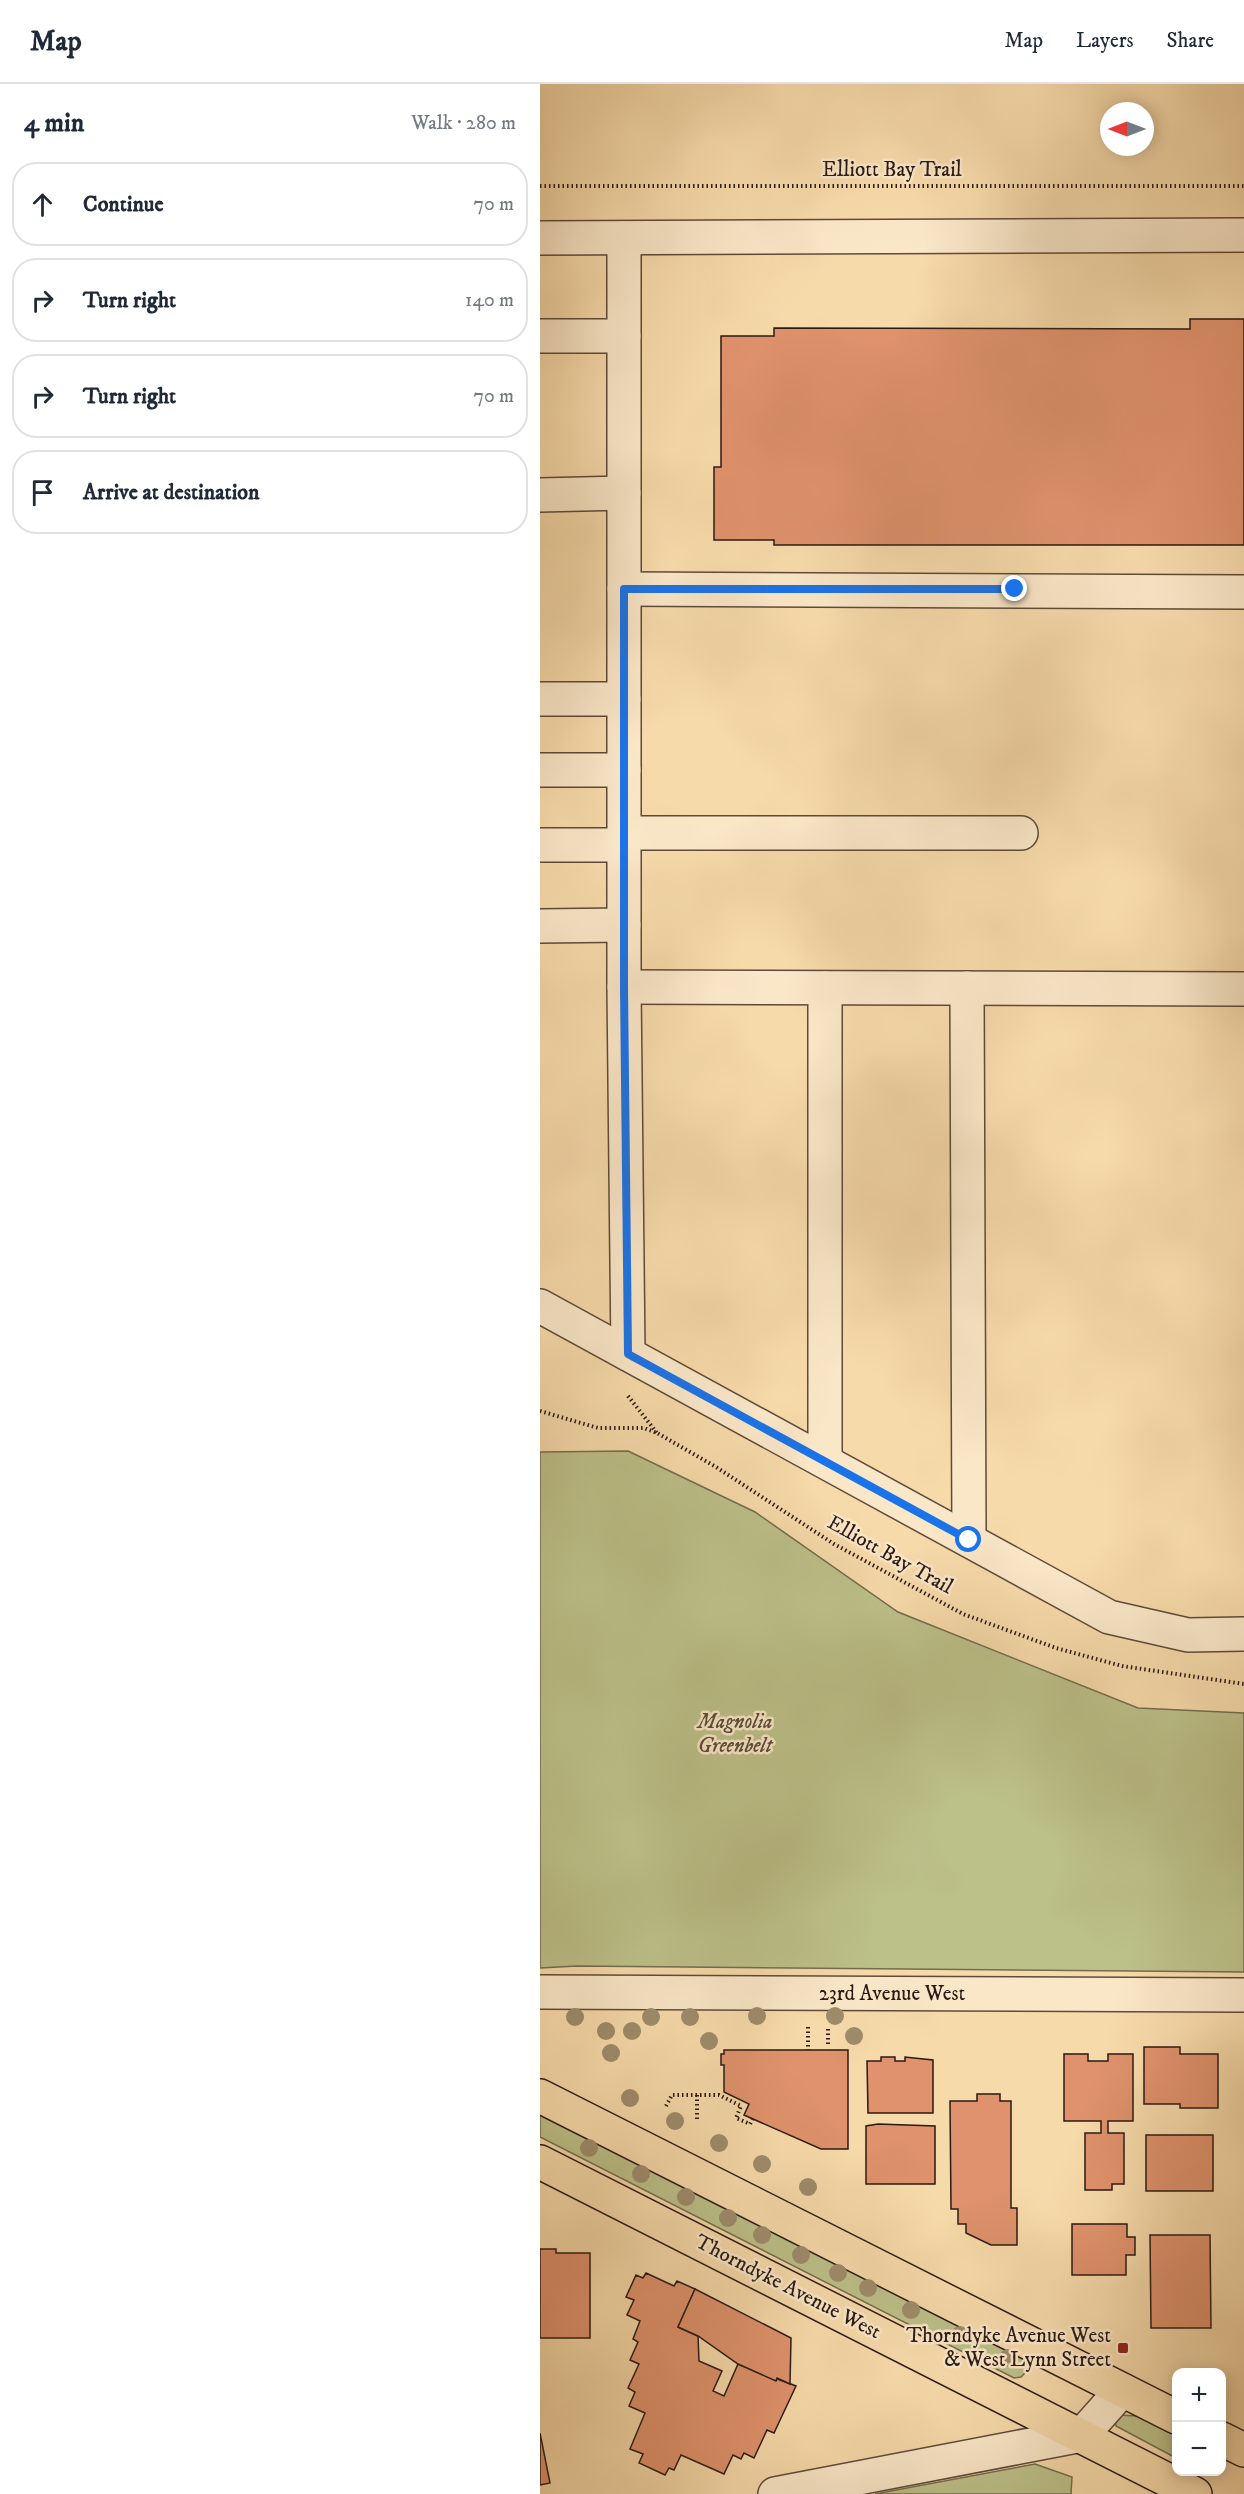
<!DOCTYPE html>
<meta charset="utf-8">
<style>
:root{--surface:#fff;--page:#f6f6f7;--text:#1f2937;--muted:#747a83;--line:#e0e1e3}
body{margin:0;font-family:"IM FELL DW Pica",serif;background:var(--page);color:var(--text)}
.controls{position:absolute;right:18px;bottom:18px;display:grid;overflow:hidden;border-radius:12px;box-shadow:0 3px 15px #0003}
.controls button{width:54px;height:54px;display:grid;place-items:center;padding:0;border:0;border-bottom:2px solid var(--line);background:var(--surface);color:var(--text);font:30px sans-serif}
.compass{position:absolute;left:560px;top:18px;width:54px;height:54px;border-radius:50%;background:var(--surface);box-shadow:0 3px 15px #0003;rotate:270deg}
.stop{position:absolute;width:18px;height:18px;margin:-14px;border:4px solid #1a73e8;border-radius:50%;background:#fff}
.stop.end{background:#1a73e8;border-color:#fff;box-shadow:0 2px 6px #0008}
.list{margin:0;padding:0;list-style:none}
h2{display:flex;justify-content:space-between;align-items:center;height:78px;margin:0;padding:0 24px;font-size:26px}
h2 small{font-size:20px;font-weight:400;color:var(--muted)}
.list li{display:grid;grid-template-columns:39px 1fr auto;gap:18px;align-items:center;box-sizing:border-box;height:84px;margin:0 12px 12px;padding:0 12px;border:2px solid var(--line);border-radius:24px}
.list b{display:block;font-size:22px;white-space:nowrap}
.list em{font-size:20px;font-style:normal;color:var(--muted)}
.icon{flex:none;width:33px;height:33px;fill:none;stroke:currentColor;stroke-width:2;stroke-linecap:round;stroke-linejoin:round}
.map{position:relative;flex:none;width:704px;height:2410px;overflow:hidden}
header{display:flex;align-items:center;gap:36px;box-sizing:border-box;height:84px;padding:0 30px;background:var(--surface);border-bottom:2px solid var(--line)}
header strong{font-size:28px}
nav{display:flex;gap:33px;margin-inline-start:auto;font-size:21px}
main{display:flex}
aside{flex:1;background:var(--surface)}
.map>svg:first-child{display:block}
</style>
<header>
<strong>Map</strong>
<nav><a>Map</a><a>Layers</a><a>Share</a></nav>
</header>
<main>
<aside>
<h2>4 min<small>Walk · 280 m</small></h2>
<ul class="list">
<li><svg class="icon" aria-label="ahead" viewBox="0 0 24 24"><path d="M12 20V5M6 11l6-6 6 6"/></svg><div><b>Continue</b></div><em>70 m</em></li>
<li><svg class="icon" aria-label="right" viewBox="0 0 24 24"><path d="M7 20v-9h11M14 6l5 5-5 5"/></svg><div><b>Turn right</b></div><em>140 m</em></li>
<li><svg class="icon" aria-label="right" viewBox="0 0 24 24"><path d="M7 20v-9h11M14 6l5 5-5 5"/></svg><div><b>Turn right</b></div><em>70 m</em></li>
<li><svg class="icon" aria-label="arrive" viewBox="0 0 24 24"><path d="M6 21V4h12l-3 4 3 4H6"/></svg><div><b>Arrive at destination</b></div></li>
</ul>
</aside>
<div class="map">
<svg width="704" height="2410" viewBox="0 0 704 2410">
<rect width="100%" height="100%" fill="#f7daaa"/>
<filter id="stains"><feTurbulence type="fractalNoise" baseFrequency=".00333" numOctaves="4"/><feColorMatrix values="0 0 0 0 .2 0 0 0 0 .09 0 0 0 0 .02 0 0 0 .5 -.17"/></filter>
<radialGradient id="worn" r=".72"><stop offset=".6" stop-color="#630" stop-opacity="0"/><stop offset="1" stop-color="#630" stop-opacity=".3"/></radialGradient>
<g fill="#bcc089" stroke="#736d4e" stroke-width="1.5">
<path d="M88 1367 215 1428 358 1528 598 1624 704 1629V1888L37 1882 0 1884V1368Z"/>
<path d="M0 2027 486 2270 488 2286 481 2293 474 2294 0 2053Z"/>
<path d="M580 2331 612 2333 636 2347V2374L576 2342 575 2335Z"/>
<path d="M495 2380 532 2393 531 2410H335Z"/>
</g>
<g fill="#df926c" stroke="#2a1a14" stroke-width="1.5">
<path d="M650 235H704V461H234V456H174V383H181V252H234V244L650 245Z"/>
<path d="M604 1963H640V1970H678V2024H640V2020H604Z"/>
<path d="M184 1966H308V2065H281L204 2031 209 2020 184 2008V1981H181V1970H184Z"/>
<path d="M524 1970H548V1977H568V1970H593V2037H568V2049H584V2100H572V2106H545V2049H561V2037H524Z"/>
<path d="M341 1973H355V1977H365V1973L393 1976V2029H328L327 1977H341Z"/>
<path d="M437 2010H460V2017H471V2124H477V2161H451L426 2149V2140H418V2125H411L410 2017H437Z"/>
<path d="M338 2040 395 2042V2100H326V2042Z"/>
<rect x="606" y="2051" width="67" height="56"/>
<path d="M532 2140H587V2153H595V2171H586V2191H532Z"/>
<path d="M610 2151H670L671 2244H611Z"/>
<path d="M0 2165H16V2169H50V2254H0Z"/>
<path d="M106 2189 134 2202 137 2197 155 2205 138 2243 158 2252 159 2277 182 2287 173 2307 184 2312 198 2280 256 2302 234 2349 227 2346 214 2374 204 2369 201 2375 193 2371 184 2390 141 2371 134 2386 129 2384 125 2391 99 2379 103 2370 90 2365 105 2329 89 2322 95 2308 88 2304 99 2280 90 2276 98 2258 93 2255 100 2237 87 2231 94 2216 86 2213 96 2191 103 2194Z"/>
<path d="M155 2205 251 2254 250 2300 237 2294 236 2297 198 2280 158 2252 138 2243Z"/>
<path d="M0 2349 10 2399 0 2401Z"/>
</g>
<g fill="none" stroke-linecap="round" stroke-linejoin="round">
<g stroke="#5d4a3a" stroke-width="36">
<g id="minor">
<path d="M0 154 704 151"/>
<path d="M84 154V903L88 1270"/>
<path d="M0 252H84"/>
<path d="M0 411 84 409"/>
<path d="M84 505 704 508"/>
<path d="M0 615H84"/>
<path d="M0 686H84"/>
<path d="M84 749H481"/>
<path d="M0 761H84"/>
<path d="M0 842 84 841"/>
<path d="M84 903 704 905"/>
<path d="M285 904V1377"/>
<path d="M427 904 429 1456"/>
<path d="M0 1222 569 1533 648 1551 704 1550"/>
<path d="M0 1908 704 1911"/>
<path d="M235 2410 542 2351 582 2306"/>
</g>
</g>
<g stroke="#2a1a14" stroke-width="36">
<g id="major">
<path d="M0 2012 636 2333"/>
<path d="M0 2078 655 2410"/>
<path d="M682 2355 704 2366"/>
</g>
</g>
<g stroke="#2a1a14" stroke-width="4" stroke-dasharray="1.5 3" stroke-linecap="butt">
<path d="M0 102H704"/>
<path d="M88 1312 117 1349"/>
<path d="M0 1327 58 1344H104L117 1349 176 1383 294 1460 423 1530 516 1564 582 1582 704 1600"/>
<path d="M268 1943V1966"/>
<path d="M288 1945V1962"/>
<path d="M157 2011V2038"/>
<path d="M126 2022 132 2011H179L201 2022 196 2034 210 2040 213 2034"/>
</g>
<use href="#minor" stroke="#fae7c8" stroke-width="33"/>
<use href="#major" stroke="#f7daaa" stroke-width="33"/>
</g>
<g fill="#9e8c6b">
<circle cx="217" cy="1932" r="9"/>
<circle cx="295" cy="1932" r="9"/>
<circle cx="35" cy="1933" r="9"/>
<circle cx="111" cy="1933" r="9"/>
<circle cx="150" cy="1933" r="9"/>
<circle cx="66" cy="1947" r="9"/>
<circle cx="92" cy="1947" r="9"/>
<circle cx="314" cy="1952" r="9"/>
<circle cx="169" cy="1957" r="9"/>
<circle cx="71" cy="1969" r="9"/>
<circle cx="90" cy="2014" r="9"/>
<circle cx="135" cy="2037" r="9"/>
<circle cx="179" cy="2059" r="9"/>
<circle cx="49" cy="2064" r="9"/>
<circle cx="222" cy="2080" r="9"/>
<circle cx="101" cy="2090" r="9"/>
<circle cx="268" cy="2103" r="9"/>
<circle cx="146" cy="2113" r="9"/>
<circle cx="188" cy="2134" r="9"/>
<circle cx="222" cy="2151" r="9"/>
<circle cx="261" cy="2171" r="9"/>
<circle cx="298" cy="2189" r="9"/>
<circle cx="328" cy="2204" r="9"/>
<circle cx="371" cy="2226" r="9"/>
<circle cx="420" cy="2251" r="9"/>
<circle cx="468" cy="2274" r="9"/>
</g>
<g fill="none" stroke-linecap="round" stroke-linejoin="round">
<path stroke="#1a73e8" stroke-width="8" d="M429 1456 88 1270 84 903V505H475"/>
</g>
<rect fill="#8f2418" stroke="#fae7c8" stroke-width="2" x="577" y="2258" width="12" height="12" rx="3"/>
<g text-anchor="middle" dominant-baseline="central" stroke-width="5" stroke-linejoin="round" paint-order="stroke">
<g font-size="21" fill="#2a1a14" stroke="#fae7c8">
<text x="352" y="86">Elliott Bay Trail</text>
<text transform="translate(350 1471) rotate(29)">Elliott Bay Trail</text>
<text x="352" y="1910">23rd Avenue West</text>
<text transform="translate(248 2203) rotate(27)">Thorndyke Avenue West</text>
</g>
<g font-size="21" font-style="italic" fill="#564c37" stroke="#fae7c8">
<text x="195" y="1638">Magnolia<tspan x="195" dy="24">Greenbelt</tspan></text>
</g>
<g font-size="21" fill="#2a1a14" stroke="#fae7c8" text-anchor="end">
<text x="571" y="2252">Thorndyke Avenue West<tspan x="571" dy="24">&amp; West Lynn Street</tspan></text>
</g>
</g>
<rect width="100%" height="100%" filter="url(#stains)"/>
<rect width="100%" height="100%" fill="url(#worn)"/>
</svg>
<div class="controls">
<button>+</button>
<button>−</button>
</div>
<svg class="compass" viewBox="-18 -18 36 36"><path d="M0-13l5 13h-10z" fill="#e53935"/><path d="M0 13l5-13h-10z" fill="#747a83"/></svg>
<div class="stop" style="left:429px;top:1456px"></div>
<div class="stop end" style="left:475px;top:505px"></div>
</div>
</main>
